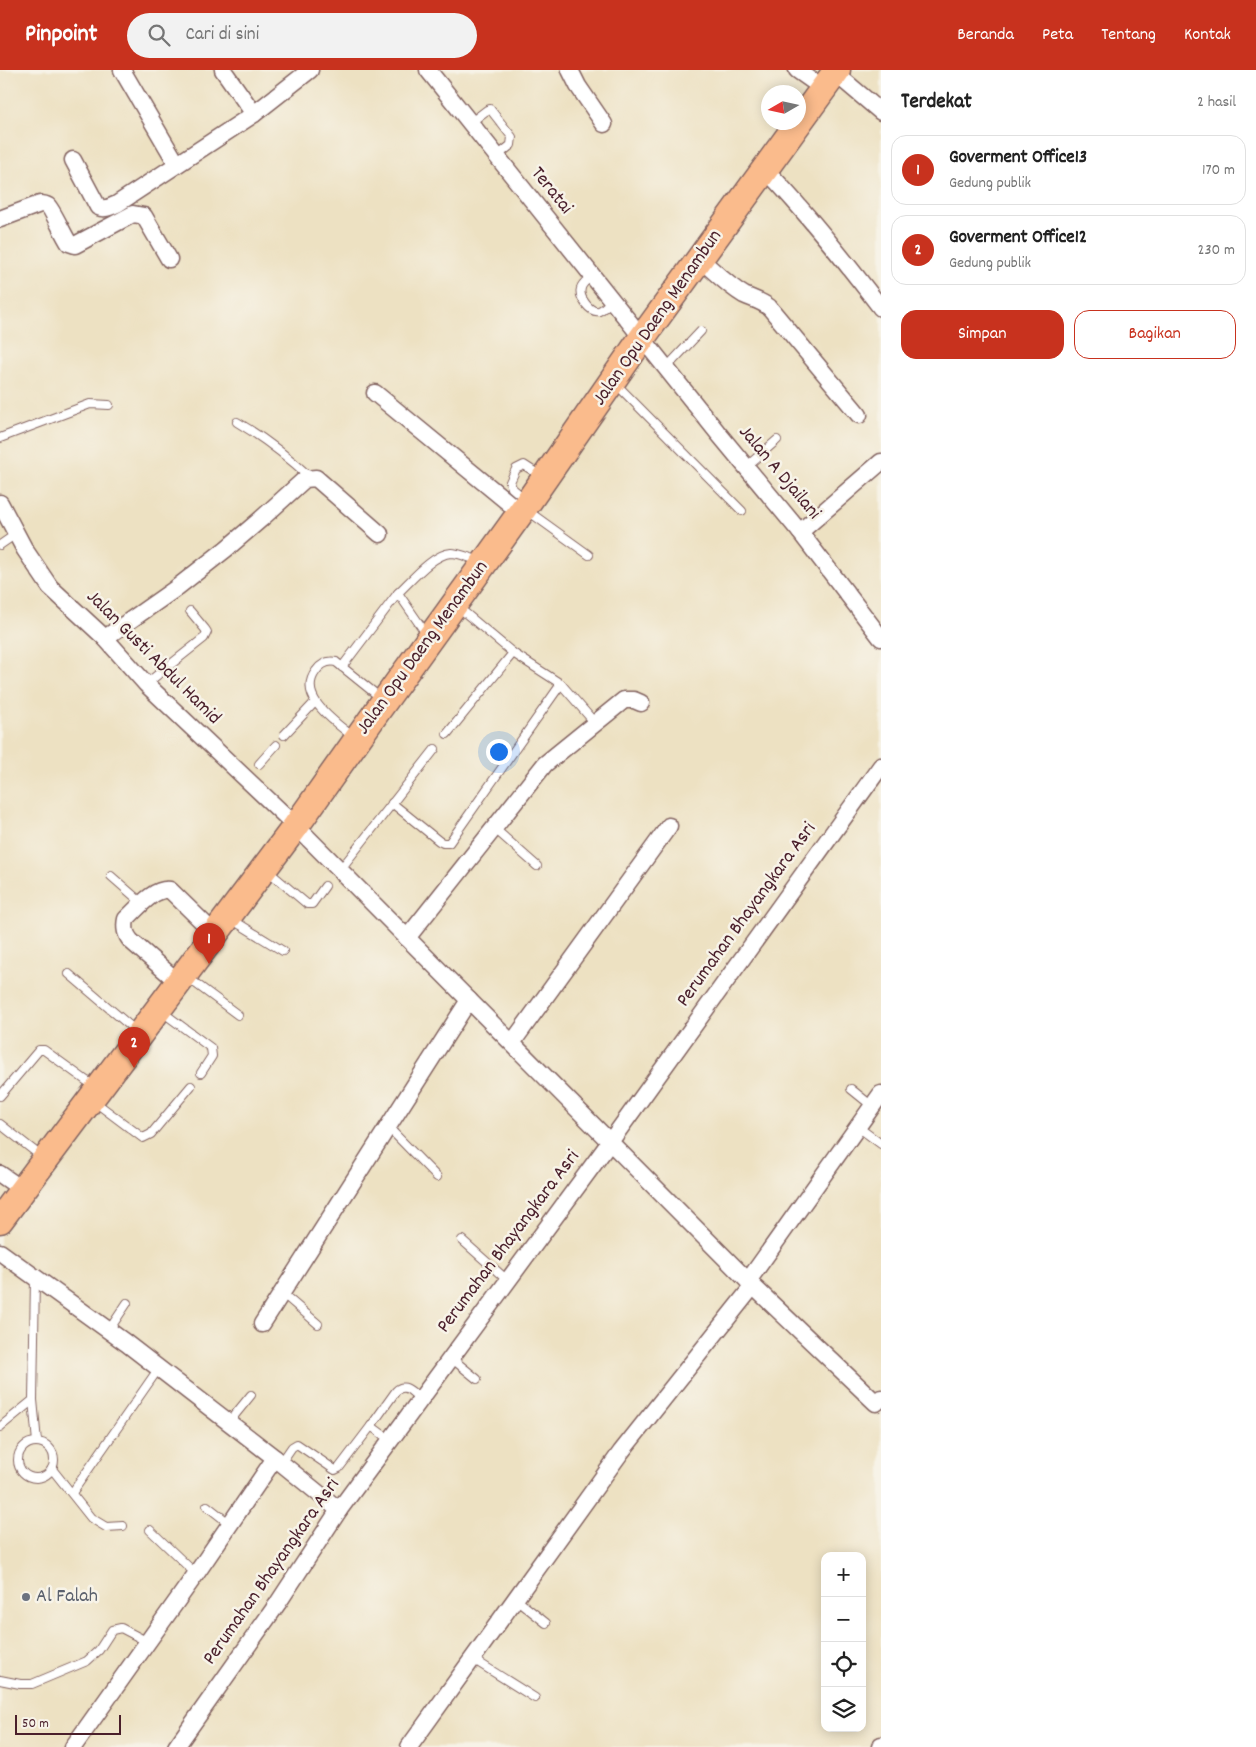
<!DOCTYPE html>
<html lang="id">
<meta charset="utf-8">
<style>
:root{--surface:#fff;--page:#f2f2f2;--text:#222;--muted:#767676;--line:#e0e0e0;--accent:#c8321e}
body{margin:0;font-family:Dekko,sans-serif;background:var(--page);color:var(--text)}
.controls{position:absolute;right:15px;bottom:15px;display:grid;overflow:hidden;border-radius:10px;box-shadow:0 2px 12px #0003}
.controls button{width:45px;height:45px;display:grid;place-items:center;padding:0;border:0;border-bottom:1px solid var(--line);background:var(--surface);color:var(--text);font:25px sans-serif}
.compass{position:absolute;left:761px;top:15px;width:45px;height:45px;border-radius:50%;background:var(--surface);box-shadow:0 2px 12px #0003;rotate:261deg}
.scale{position:absolute;left:15px;bottom:12px;width:106px;box-sizing:border-box;padding-left:5px;border:2px solid #4a1f2b;border-top:0;font-size:14px;line-height:18px;white-space:nowrap;color:#4a1f2b;-webkit-text-stroke:4px #f7f3e8;paint-order:stroke}
.you{position:absolute;left:498px;top:681px;width:18px;height:18px;margin:-12px;border:4px solid #fff;border-radius:50%;background:#1a73e8;box-shadow:0 0 0 8px #1a73e833}
.badge{display:grid;place-items:center;width:32px;height:32px;border-radius:50%;background:var(--accent);color:#fff;font-size:16px;font-weight:700}
.pin{position:absolute;translate:-50% -41px;filter:drop-shadow(0 1px 2px #0008)}
.pin::after{content:'';position:absolute;top:26px;width:18px;height:15px;background:inherit;clip-path:polygon(0 0,100% 0,50% 100%)}
.list{margin:0;padding:0;list-style:none}
h2{display:flex;justify-content:space-between;align-items:center;height:65px;margin:0;padding:0 20px;font-size:21px}
h2 small{font-size:16px;font-weight:400;color:var(--muted)}
.list li{display:grid;grid-template-columns:32px 1fr auto;gap:15px;align-items:center;box-sizing:border-box;height:70px;margin:0 10px 10px;padding:0 10px;border:1px solid var(--line);border-radius:15px}
.list b{display:block;font-size:19px;white-space:nowrap}
.list p{margin:0;font-size:16px;white-space:nowrap;color:var(--muted)}
.list em{font-size:16px;font-style:normal;color:var(--muted)}
.actions{display:flex;gap:10px;padding:15px 20px}
.actions a{flex:1;padding:11px 0;border:1px solid var(--accent);border-radius:15px;text-align:center;font-size:18px;color:var(--accent)}
.actions .main{background:var(--accent);color:#fff}
.icon{flex:none;width:28px;height:28px;fill:none;stroke:currentColor;stroke-width:2;stroke-linecap:round;stroke-linejoin:round}
.map{position:relative;flex:none;width:881px;height:1677px;overflow:hidden}
header{display:flex;align-items:center;gap:30px;box-sizing:border-box;height:70px;padding:0 25px;background:var(--accent);color:#fff}
header strong{font-size:24px}
nav{display:flex;gap:28px;margin-inline-start:auto;font-size:18px}
.search{width:350px;height:45px;background:var(--page);display:flex;align-items:center;gap:12px;box-sizing:border-box;padding:0 18px;border-radius:28px;color:var(--muted);font-size:19px}
main{display:flex}
aside{flex:1;background:var(--surface)}
.map>svg:first-child{display:block}
</style>
<header>
<strong>Pinpoint</strong>
<div class="search"><svg class="icon" aria-label="search" viewBox="0 0 24 24"><circle cx="10" cy="10" r="6"/><path d="M15 15l6 6"/></svg>Cari di sini</div>
<nav><a>Beranda</a><a>Peta</a><a>Tentang</a><a>Kontak</a></nav>
</header>
<main>
<div class="map">
<svg width="881" height="1677" viewBox="0 0 881 1677">
<rect width="100%" height="100%" fill="#f7f3e8"/>
<filter id="ink" filterUnits="userSpaceOnUse"><feTurbulence type="fractalNoise" baseFrequency=".02" numOctaves="2"/><feDisplacementMap in="SourceGraphic" scale="10" xChannelSelector="R" yChannelSelector="G"/><feConvolveMatrix kernelMatrix="1 2 1 2 8 2 1 2 1" color-interpolation-filters="sRGB"/></filter>
<filter id="wash" filterUnits="userSpaceOnUse"><feTurbulence type="fractalNoise" baseFrequency=".0096" numOctaves="4" result="noise"/><feDisplacementMap in="SourceGraphic" scale="20" xChannelSelector="R" yChannelSelector="G"/><feGaussianBlur stdDeviation="1.12" result="paint"/><feColorMatrix in="noise" values="0 0 0 0 0 0 0 0 0 0 0 0 0 0 0 0 0 1.4 0 .05"/><feComposite in="paint" operator="in"/></filter>
<g filter="url(#wash)">
<rect width="100%" height="100%" fill="#ede1c2"/>
</g>
<g filter="url(#ink)">
<g fill="none" stroke-linecap="round" stroke-linejoin="round">
<g stroke="#836360" stroke-width="10">
<g id="service">
<path d="M470 53 487 40 490 39 512 67 511 75 496 87"/>
<path d="M592 206C589 209 582 213 581 218 578 227 590 243 599 241 604 239 608 234 612 230"/>
<path d="M666 298 701 261"/>
<path d="M615 313 742 441"/>
<path d="M237 352C264 368 287 386 310 407"/>
<path d="M0 368 90 334 109 335"/>
<path d="M746 397 777 370"/>
<path d="M525 429 512 418 510 412 516 399 524 395 541 406"/>
<path d="M528 441 589 485"/>
<path d="M0 475 16 464"/>
<path d="M427 565 398 523C411 511 433 484 451 483 460 483 472 489 481 491"/>
<path d="M513 583 561 614 595 653"/>
<path d="M342 597 398 523"/>
<path d="M146 614 204 568 207 562 205 559 190 541"/>
<path d="M447 664 513 583 457 536"/>
<path d="M284 665 315 632"/>
<path d="M353 667C336 652 296 627 316 601 321 594 327 590 336 592L382 629"/>
<path d="M259 694 276 675"/>
<path d="M392 733 439 771 443 773H449L561 614"/>
<path d="M494 758 537 796"/>
<path d="M340 800 435 679"/>
<path d="M268 801 307 834H312L325 816"/>
<path d="M111 806 143 834"/>
<path d="M231 849 283 881"/>
<path d="M69 904 136 961"/>
<path d="M187 907 238 945"/>
<path d="M161 941 211 978 212 986 201 1003"/>
<path d="M851 1019 872 1036"/>
<path d="M0 1026 39 980H44L95 1017"/>
<path d="M95 1032 143 1068 151 1064 191 1016"/>
<path d="M0 1054 42 1087"/>
<path d="M388 1057 437 1107"/>
<path d="M858 1057 881 1074"/>
<path d="M462 1170 507 1210"/>
<path d="M282 1223 318 1254"/>
<path d="M109 1260 127 1233"/>
<path d="M450 1287 477 1309"/>
<path d="M33 1330 37 1372"/>
<path d="M229 1352 251 1325"/>
<path d="M0 1357 33 1330 35 1208"/>
<path d="M390 1370 371 1356 396 1321C405 1312 413 1323 420 1329"/>
<circle cx="36" cy="1390" r="18"/>
<path d="M281 1393 292 1377 297 1374 335 1400 339 1398 371 1356"/>
<path d="M52 1399 91 1448 106 1457 123 1456"/>
<path d="M72 1423 159 1298"/>
<path d="M207 1436 230 1454"/>
<path d="M150 1460 196 1504"/>
<path d="M516 1529 546 1553"/>
<path d="M473 1589 535 1628"/>
<path d="M0 1610 20 1614H32L87 1591 99 1580 112 1560 121 1558 148 1572"/>
</g>
</g>
<g stroke="#836360" stroke-width="19">
<g id="minor">
<path d="M122 0 177 94"/>
<path d="M223 0 254 44"/>
<path d="M428 0 718 363 800 462 881 568"/>
<path d="M570 0 578 16 604 54"/>
<path d="M797 0 824 19"/>
<path d="M835 3 881 42"/>
<path d="M73 90 98 137C105 140 110 137 117 134L254 44 310 0"/>
<path d="M765 99C807 143 844 190 881 238"/>
<path d="M0 149 40 134C43 134 45 134 48 136 52 139 64 166 69 173L75 175 133 144 144 146 169 189"/>
<path d="M700 189C714 201 727 215 744 225 753 229 761 231 769 237L859 345"/>
<path d="M375 323 521 443"/>
<path d="M0 433 25 480 50 517 105 568 146 614 296 756 753 1216 876 1333 881 1328"/>
<path d="M800 462 881 392"/>
<path d="M105 568 175 519 226 479 261 449 305 409 316 408 380 464"/>
<path d="M407 868 545 694 624 630H634L641 633"/>
<path d="M178 912 131 871C125 864 124 858 126 849 138 838 153 818 170 820L214 863"/>
<path d="M512 973 669 756"/>
<path d="M0 1104 23 1120"/>
<path d="M0 1182 126 1273 275 1388 339 1440"/>
<path d="M748 1211 881 1024"/>
<path d="M262 1254 469 930"/>
<path d="M73 1677 196 1504 275 1388"/>
<path d="M176 1677 278 1533 339 1440 610 1072 881 696"/>
<path d="M409 1677 621 1382 753 1216"/>
<path d="M880 1677 881 1675"/>
</g>
</g>
<g stroke="#836360" stroke-width="29">
<path id="trunk" d="M0 1150 296 756 378 640 524 438 642 268 837 0"/>
</g>
<use href="#service" stroke="#fff" stroke-width="8"/>
<use href="#minor" stroke="#fff" stroke-width="16"/>
<use href="#trunk" stroke="#fabb8c" stroke-width="26"/>
</g>
</g>
<circle fill="#6b7280" stroke="#f7f3e8" stroke-width="2" cx="26" cy="1527" r="5"/>
<g text-anchor="middle" dominant-baseline="central" stroke-width="5" stroke-linejoin="round" paint-order="stroke">
<g font-size="20" fill="#4a1f2b" stroke="#f7f3e8">
<text transform="translate(551 121) rotate(51)">Teratai</text>
<text transform="translate(658 248) rotate(-55)">Jalan Opu Daeng Menambun</text>
<text transform="translate(779 403) rotate(50)">Jalan A Djailani</text>
<text transform="translate(423 578) rotate(-54)">Jalan Opu Daeng Menambun</text>
<text transform="translate(153 588) rotate(45)">Jalan Gusti Abdul Hamid</text>
<text transform="translate(747 845) rotate(-54)">Perumahan Bhayangkara Asri</text>
<text transform="translate(509 1172) rotate(-53)">Perumahan Bhayangkara Asri</text>
<text transform="translate(272 1502) rotate(-55)">Perumahan Bhayangkara Asri</text>
</g>
<g font-size="20" fill="#5b616d" stroke="#f7f3e8" text-anchor="start">
<text x="36" y="1527">Al Falah</text>
</g>
</g>
</svg>
<div class="controls">
<button>+</button>
<button>−</button>
<button><svg class="icon" aria-label="locate" viewBox="0 0 24 24"><circle cx="12" cy="12" r="6"/><path d="M12 2v4M12 18v4M2 12h4M18 12h4"/></svg></button>
<button><svg class="icon" aria-label="layers" viewBox="0 0 24 24"><path d="M12 4l9 5-9 5-9-5zM3 14l9 5 9-5"/></svg></button>
</div>
<svg class="compass" viewBox="-18 -18 36 36"><path d="M0-13l5 13h-10z" fill="#e53935"/><path d="M0 13l5-13h-10z" fill="#767676"/></svg>
<div class="scale">50 m</div>
<div class="you"></div>
<div class="pin badge" style="left:209px;top:894px">1</div>
<div class="pin badge" style="left:134px;top:998px">2</div>
</div>
<aside>
<h2>Terdekat<small>2 hasil</small></h2>
<ul class="list">
<li><span class="badge">1</span><div><b>Goverment Office13</b><p>Gedung publik</p></div><em>170 m</em></li>
<li><span class="badge">2</span><div><b>Goverment Office12</b><p>Gedung publik</p></div><em>230 m</em></li>
</ul>
<div class="actions"><a class="main">Simpan</a><a>Bagikan</a></div>
</aside>
</main>
